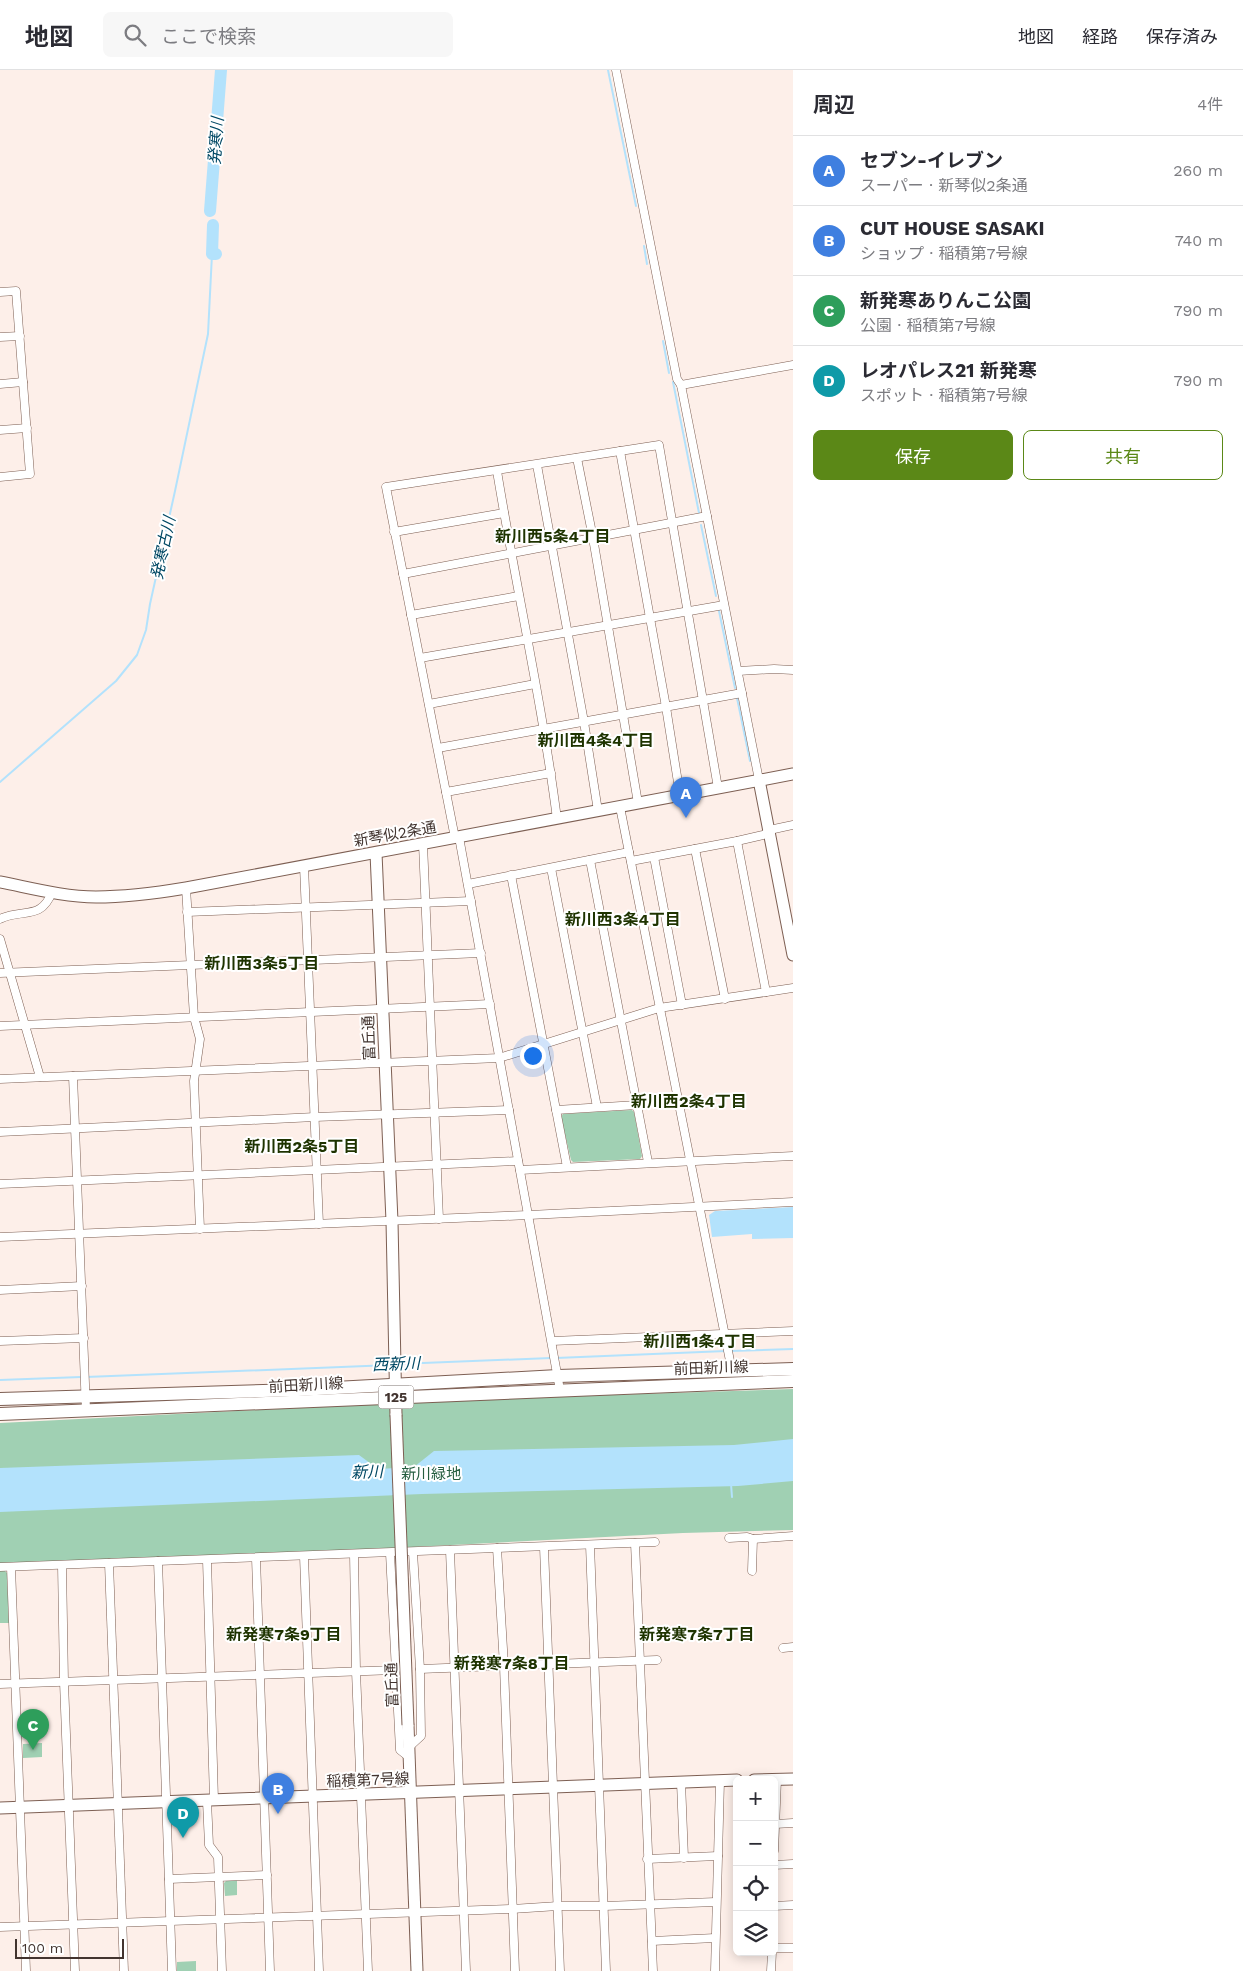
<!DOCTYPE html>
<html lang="ja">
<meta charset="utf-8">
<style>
:root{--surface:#fff;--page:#f7f7f7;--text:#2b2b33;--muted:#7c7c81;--line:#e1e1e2;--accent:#5b8817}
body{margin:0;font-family:"Work Sans","Noto Sans JP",sans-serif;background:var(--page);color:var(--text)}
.controls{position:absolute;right:15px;bottom:15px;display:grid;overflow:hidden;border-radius:8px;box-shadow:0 2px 12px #0003}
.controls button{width:45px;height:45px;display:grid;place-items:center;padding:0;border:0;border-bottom:1px solid var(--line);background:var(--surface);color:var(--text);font:25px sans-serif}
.scale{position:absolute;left:15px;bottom:12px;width:109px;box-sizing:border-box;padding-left:5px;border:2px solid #42342f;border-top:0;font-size:14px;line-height:18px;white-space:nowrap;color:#42342f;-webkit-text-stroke:4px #fff;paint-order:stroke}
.you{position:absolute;left:532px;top:985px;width:18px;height:18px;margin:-12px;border:4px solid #fff;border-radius:50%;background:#1a73e8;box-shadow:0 0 0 8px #1a73e833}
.badge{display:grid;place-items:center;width:32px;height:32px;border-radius:50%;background:var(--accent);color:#fff;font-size:16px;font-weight:700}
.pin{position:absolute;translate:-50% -41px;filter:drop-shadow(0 1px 2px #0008)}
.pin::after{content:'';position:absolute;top:26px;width:18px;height:15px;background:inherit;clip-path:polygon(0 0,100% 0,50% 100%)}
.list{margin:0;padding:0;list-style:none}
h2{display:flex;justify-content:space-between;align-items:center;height:65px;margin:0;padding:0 20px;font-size:21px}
h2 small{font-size:16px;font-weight:400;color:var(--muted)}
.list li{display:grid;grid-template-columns:32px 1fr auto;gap:15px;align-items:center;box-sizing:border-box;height:70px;padding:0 20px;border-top:1px solid var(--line)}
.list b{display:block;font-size:19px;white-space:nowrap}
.list p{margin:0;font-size:16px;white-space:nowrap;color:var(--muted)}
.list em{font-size:16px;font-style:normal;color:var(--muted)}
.actions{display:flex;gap:10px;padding:15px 20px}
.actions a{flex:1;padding:11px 0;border:1px solid var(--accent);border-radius:8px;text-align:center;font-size:18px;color:var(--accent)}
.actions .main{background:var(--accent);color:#fff}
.icon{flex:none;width:28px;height:28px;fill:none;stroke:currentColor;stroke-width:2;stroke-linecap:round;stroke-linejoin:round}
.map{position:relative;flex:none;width:793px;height:1901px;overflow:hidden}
header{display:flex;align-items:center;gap:30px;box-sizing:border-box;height:70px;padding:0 25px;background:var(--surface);border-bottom:1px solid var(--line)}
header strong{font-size:24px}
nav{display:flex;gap:28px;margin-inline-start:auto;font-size:18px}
.search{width:350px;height:45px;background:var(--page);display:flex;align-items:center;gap:12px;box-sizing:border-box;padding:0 18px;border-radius:8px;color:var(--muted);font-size:19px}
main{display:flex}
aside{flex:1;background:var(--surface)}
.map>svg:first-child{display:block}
</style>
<header>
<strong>地図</strong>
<div class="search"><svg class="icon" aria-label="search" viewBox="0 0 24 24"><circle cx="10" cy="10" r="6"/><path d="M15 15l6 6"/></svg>ここで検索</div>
<nav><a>地図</a><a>経路</a><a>保存済み</a></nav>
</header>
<main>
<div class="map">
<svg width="793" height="1901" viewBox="0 0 793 1901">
<rect width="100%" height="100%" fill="#fdefe9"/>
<g fill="#a0d0b3">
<path d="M632 1040 634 1042 642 1086 640 1089 573 1092 571 1090 561 1047 563 1044Z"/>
<path d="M793 1319V1460L683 1463 297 1483 0 1494V1353L457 1330Z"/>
<path d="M0 1501H5L7 1503 9 1553H0Z"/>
<path d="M42 1673V1687L23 1688V1674Z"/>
<path d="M237 1810V1825L225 1826 224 1813 226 1811Z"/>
<path d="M196 1891V1901H177V1892Z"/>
</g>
<g fill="#b3e2fc">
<path d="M793 1137V1168L752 1169V1164L712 1167 709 1145 715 1141Z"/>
<path d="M793 1369V1411L738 1416 422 1424 0 1442V1398L359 1385 378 1399 414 1397 434 1381 734 1375Z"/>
</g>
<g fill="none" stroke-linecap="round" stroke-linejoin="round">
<g stroke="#b3e2fc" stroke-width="2">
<path d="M608 0 636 136"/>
<path d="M644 176 647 194"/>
<path d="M663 271 669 303"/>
<path d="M673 312 699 443"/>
<path d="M701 455 716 526"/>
<path d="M719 541 735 618"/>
<path d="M737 628 750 691"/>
<path d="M0 712 116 611 137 585 146 560 150 534 175 421 208 264 212 184"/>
<path d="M730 1281 793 1279"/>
<path d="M556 1288 726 1281"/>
<path d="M398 1294 551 1288"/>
<path d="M86 1307 391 1295"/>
<path d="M0 1310 81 1307"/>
<path d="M731 1414 732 1427"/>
</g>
<g stroke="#b3e2fc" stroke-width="12">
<path d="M210 141 221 0"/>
<path d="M213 155 212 184H216"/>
</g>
<g stroke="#7d5f53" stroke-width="9">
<g id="street">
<path d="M616 0 677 309 681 315 759 710"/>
<path d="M0 222 16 221 30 404 0 407"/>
<path d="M0 267 20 266"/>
<path d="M0 314 23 312"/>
<path d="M681 315 793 295"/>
<path d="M0 360 27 358"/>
<path d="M620 381 666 637 680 725"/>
<path d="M577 388 593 468 638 733"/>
<path d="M537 395 584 652 598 741"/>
<path d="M497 401C516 517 542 632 557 749"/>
<path d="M394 462 504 443"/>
<path d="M403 504 707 446"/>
<path d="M411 545 519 526"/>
<path d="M420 588 724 535"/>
<path d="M738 601 774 599 793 600"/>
<path d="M429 634 535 614"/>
<path d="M438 678 742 623"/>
<path d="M446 722 551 703"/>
<path d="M620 737 732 1301"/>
<path d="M459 767 560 1320"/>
<path d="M455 768 386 417 659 375 718 718"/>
<path d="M737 771 766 922"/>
<path d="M423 774 439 1149"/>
<path d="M695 779 725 929"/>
<path d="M654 787 682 935"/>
<path d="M590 790 648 1092"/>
<path d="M631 791 737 771 763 765 774 759 793 755"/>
<path d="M304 796 319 1154"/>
<path d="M551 798 597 1037"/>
<path d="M511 805 567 1097"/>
<path d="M468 814 629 782"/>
<path d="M186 818 194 947 200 969 194 1011 200 1159"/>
<path d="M187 842 471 831"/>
<path d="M0 849C22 838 41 851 52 822"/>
<path d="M0 869 40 1007"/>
<path d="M0 903 481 883"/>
<path d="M0 956 490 934"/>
<path d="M73 1006 86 1340"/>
<path d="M0 1009 499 988 659 938 793 918"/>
<path d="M556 1040 637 1035"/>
<path d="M0 1062 315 1047 509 1040"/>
<path d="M520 1100 793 1086"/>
<path d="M0 1114 518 1091"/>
<path d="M0 1167 529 1145 793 1132"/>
<path d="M0 1220 82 1216"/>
<path d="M0 1271 84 1268"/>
<path d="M552 1271 793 1261"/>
<path d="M729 1468 747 1467 753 1469"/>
<path d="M635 1473 653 1901"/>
<path d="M590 1475 606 1901"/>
<path d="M544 1477 560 1901"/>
<path d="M497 1478 504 1596 515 1901"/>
<path d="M450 1480 466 1901"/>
<path d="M390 1483 400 1680 409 1687"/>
<path d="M354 1484 356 1601 368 1901"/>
<path d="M304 1486 319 1901"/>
<path d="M256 1488 270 1901"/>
<path d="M207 1490 214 1730"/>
<path d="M158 1491 172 1901"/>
<path d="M109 1493 124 1901"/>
<path d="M62 1495 64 1612 75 1901"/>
<path d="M0 1497 655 1472"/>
<path d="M11 1497 26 1901"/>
<path d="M752 1501 753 1469 793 1466"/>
<path d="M783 1578 793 1577"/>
<path d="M420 1599 657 1590"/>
<path d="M0 1614 395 1600"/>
<path d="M409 1677 421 1666 420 1599 413 1482"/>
<path d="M681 1712 684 1788"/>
<path d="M207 1731 209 1775 218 1787 222 1901"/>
<path d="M775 1754 793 1753"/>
<path d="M774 1781 777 1709"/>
<path d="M647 1789 718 1786"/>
<path d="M774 1795 793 1794"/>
<path d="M169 1809 267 1805"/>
<path d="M774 1836 793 1835"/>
<path d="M0 1857 512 1839 558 1836H604L716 1832"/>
<path d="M652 1871 715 1868"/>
<path d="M774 1878H793"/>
<path d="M715 1901 720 1711"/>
<path d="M771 1901 772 1882"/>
</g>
</g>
<g stroke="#7d5f53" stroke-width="13">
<g id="secondary">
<path d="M759 710 793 885"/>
<path d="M376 783 392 1151 396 1345"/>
<path d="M0 812C31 818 64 827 96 827 127 827 156 823 186 818L793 704"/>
<path d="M408 1655 417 1901"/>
<path d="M754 1710 793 1709"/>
<path d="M0 1738 737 1710"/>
</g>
</g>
<g stroke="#7d5f53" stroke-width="14">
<g id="primary">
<path d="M0 1329 298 1320 558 1306 793 1299"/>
<path d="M0 1344 793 1311"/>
</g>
</g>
<use href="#street" stroke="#fff" stroke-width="8"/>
<use href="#secondary" stroke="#fff" stroke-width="11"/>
<use href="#primary" stroke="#fff" stroke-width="12"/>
<g stroke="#7d5f53" stroke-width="13" stroke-linecap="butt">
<path id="secondary-bridge" d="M396 1345 408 1655"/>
</g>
<use href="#secondary-bridge" stroke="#fff" stroke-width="11"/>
</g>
<g text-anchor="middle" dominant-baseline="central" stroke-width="4" stroke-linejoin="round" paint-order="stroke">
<rect fill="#fff" stroke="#7b716d" stroke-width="1" x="378.5" y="1315.5" width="35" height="23" rx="4"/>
<g font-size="14" font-weight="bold" fill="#42342f">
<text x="396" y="1327">125</text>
</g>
<g font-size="15" fill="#42342f" stroke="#fff">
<text transform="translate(395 764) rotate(-10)">新琴似2条通</text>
<text transform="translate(369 968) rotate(-92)">富丘通</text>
<text transform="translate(711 1298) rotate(-2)">前田新川線</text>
<text transform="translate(306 1315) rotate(-3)">前田新川線</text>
<text transform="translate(392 1615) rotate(-92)">富丘通</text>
<text transform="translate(368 1710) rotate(-2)">稲積第7号線</text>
</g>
<g font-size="15" fill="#255e40" stroke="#fff">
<text x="431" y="1404">新川緑地</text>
</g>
<g font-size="16" font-style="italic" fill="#004864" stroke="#fff">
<text transform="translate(216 71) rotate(-86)">発寒川</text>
<text transform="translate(163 478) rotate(-78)">発寒古川</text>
<text transform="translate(396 1294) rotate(-2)">西新川</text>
<text transform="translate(367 1402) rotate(-2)">新川</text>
</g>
<g font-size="16" font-weight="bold" fill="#1e3300" stroke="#fff">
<text x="553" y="466">新川西5条4丁目</text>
<text x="596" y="670">新川西4条4丁目</text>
<text x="623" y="849">新川西3条4丁目</text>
<text x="262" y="893">新川西3条5丁目</text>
<text x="689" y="1031">新川西2条4丁目</text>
<text x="302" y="1076">新川西2条5丁目</text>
<text x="700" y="1271">新川西1条4丁目</text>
<text x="284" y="1564">新発寒7条9丁目</text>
<text x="697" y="1564">新発寒7条7丁目</text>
<text x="512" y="1593">新発寒7条8丁目</text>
</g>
</g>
</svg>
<div class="controls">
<button>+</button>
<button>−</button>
<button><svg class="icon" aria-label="locate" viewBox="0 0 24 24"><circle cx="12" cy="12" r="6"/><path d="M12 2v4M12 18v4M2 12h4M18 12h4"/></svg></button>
<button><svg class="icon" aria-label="layers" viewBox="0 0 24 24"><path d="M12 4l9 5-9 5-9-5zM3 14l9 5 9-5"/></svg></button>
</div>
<div class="scale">100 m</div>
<div class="you"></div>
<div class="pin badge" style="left:686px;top:748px;background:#3f7fe0">A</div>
<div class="pin badge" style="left:278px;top:1744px;background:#3f7fe0">B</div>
<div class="pin badge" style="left:33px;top:1680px;background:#2e9e5b">C</div>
<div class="pin badge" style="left:183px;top:1768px;background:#0f9aa8">D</div>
</div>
<aside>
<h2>周辺<small>4件</small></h2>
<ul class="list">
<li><span class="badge" style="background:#3f7fe0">A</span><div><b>セブン-イレブン</b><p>スーパー · 新琴似2条通</p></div><em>260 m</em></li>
<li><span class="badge" style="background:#3f7fe0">B</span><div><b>CUT HOUSE SASAKI</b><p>ショップ · 稲積第7号線</p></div><em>740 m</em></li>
<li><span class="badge" style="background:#2e9e5b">C</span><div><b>新発寒ありんこ公園</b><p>公園 · 稲積第7号線</p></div><em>790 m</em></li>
<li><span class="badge" style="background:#0f9aa8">D</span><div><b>レオパレス21 新発寒</b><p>スポット · 稲積第7号線</p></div><em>790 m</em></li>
</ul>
<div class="actions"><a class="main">保存</a><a>共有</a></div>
</aside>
</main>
